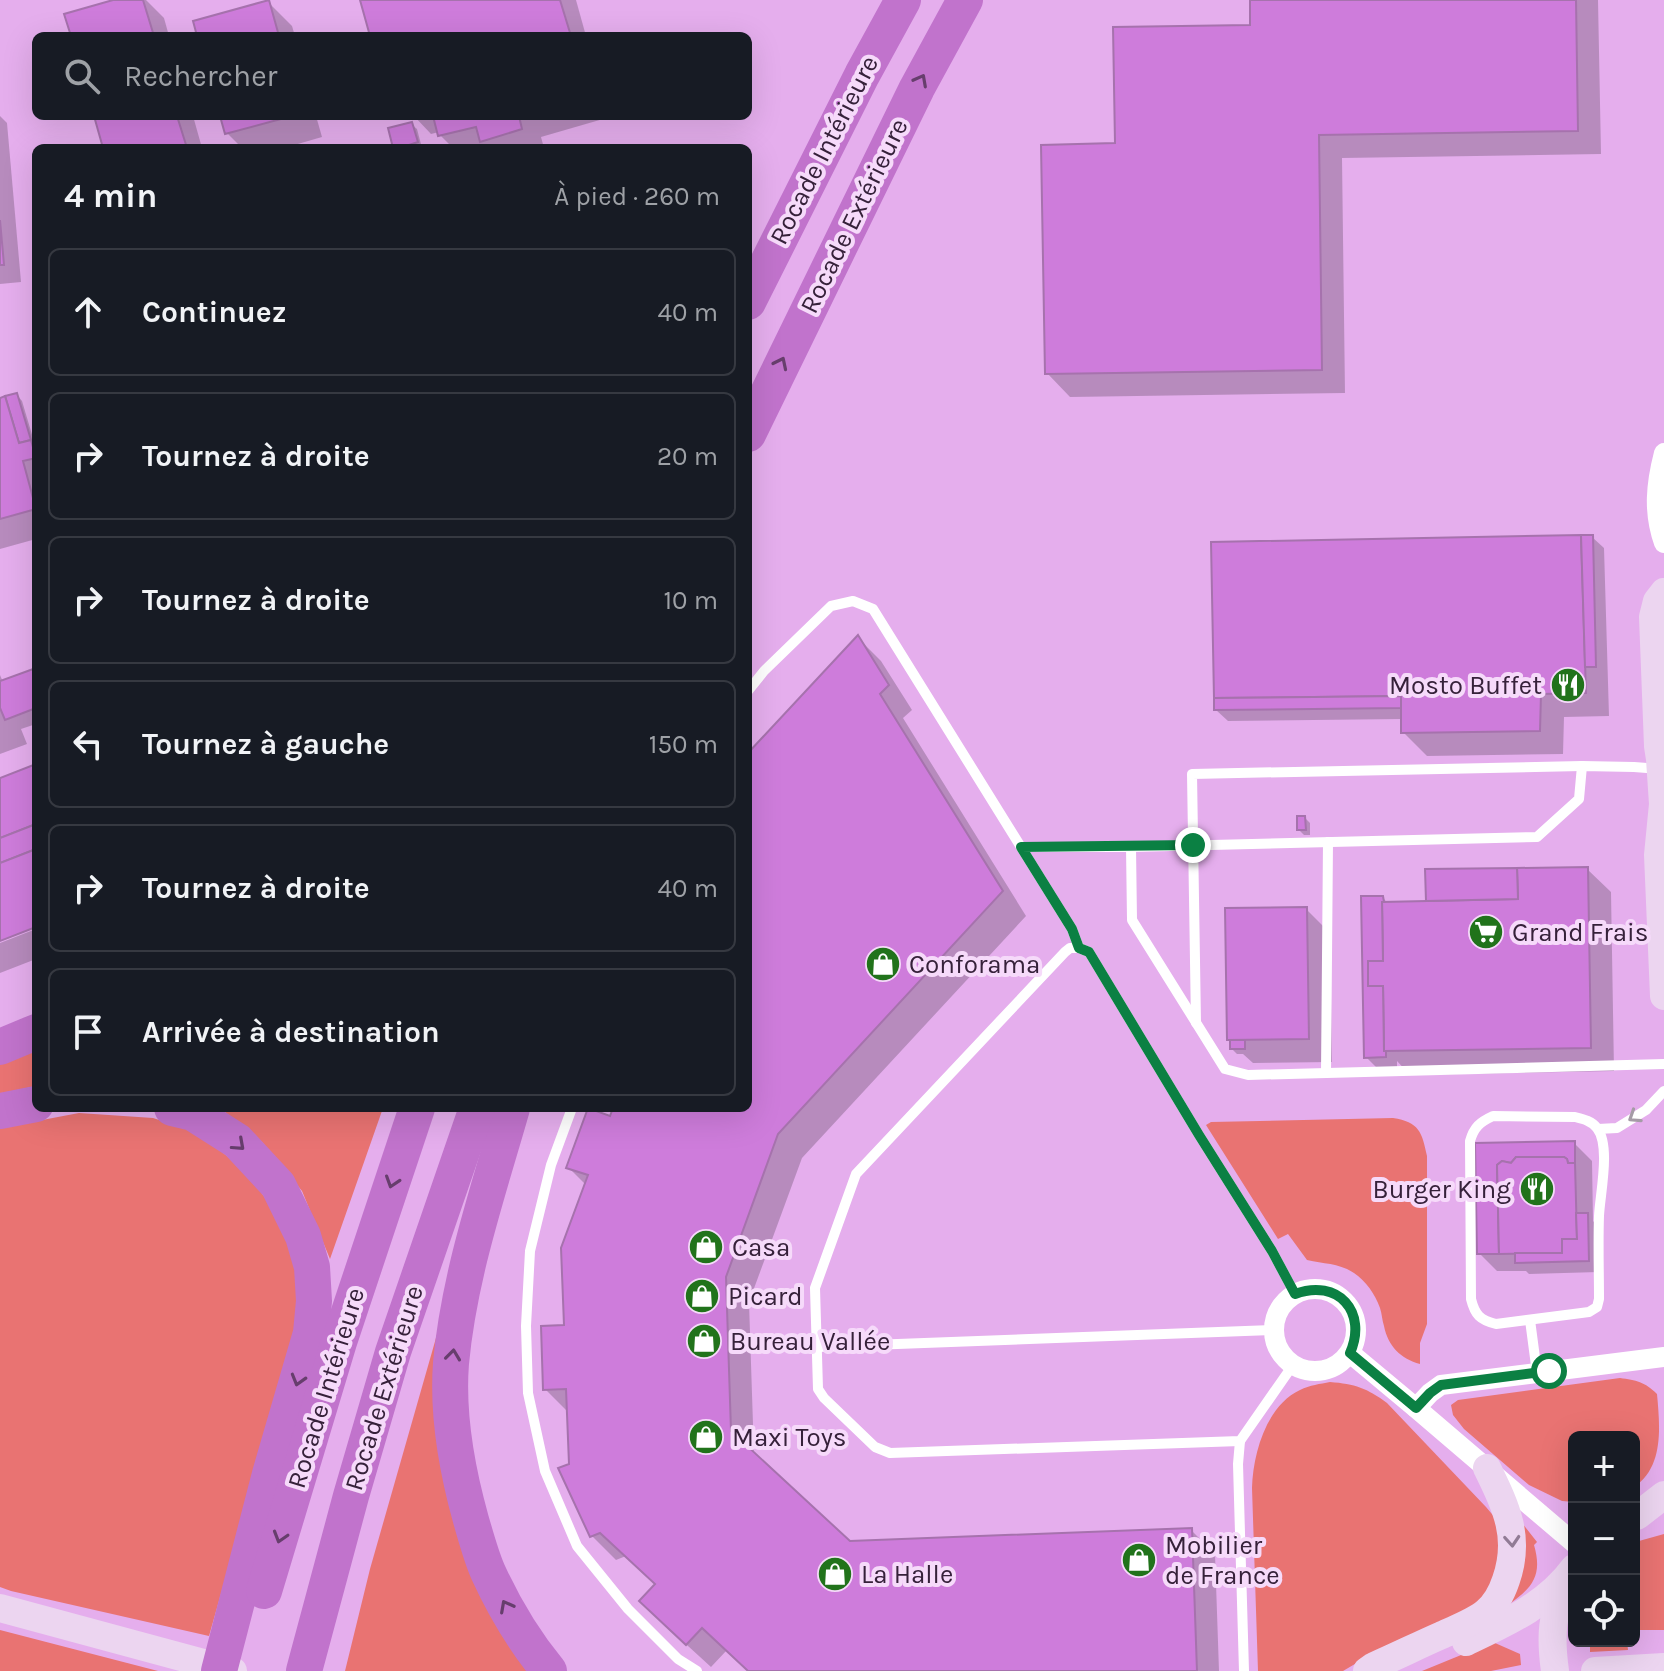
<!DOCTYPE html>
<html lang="fr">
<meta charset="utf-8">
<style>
:root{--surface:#171b24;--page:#20242c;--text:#f1f3f6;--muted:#9ea1a6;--line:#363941}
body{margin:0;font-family:Karla,sans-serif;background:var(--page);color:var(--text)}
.controls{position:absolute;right:24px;bottom:24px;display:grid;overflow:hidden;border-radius:12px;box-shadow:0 8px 32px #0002}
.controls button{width:72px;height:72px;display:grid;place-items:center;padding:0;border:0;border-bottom:2px solid var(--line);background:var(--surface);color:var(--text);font:40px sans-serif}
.stop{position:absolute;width:24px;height:24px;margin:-18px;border:6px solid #0b8043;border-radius:50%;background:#fff}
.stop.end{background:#0b8043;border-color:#fff;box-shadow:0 2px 8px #0008}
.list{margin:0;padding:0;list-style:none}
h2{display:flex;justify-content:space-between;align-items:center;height:104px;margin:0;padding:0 32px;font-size:34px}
h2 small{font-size:26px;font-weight:400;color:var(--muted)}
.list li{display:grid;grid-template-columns:52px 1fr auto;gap:24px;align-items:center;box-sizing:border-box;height:128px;margin:0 16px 16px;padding:0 16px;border:2px solid var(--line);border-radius:12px}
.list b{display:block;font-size:30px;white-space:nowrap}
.list em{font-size:26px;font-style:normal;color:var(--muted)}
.icon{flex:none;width:44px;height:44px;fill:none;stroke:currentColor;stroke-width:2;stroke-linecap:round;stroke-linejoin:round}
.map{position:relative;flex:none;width:1664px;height:1671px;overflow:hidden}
.search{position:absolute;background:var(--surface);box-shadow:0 8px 32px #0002;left:32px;top:32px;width:720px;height:88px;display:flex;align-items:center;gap:20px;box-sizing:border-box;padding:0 28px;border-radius:12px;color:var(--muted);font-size:30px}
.panel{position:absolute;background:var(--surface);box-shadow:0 8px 32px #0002;left:32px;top:144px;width:720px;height:968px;border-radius:12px}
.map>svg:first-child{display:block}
</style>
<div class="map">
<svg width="1664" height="1671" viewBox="0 0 1664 1671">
<rect width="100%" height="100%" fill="#e5aeed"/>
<g fill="#e97372">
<path d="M36 1043V1086L0 1094V1057Z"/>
<path d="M220 1108H383L330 1259 302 1191 262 1142Z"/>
<path d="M79 1113 153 1118 200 1133 249 1175 275 1212 296 1262 299 1304 290 1352 209 1636 11 1591 0 1587V1128Z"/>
<path d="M1393 1118C1419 1122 1422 1132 1427 1156V1324L1420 1343V1364C1401 1359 1388 1346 1384 1326 1382 1320 1382 1314 1380 1308 1375 1294 1366 1281 1354 1273 1339 1263 1324 1264 1307 1260L1288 1234 1278 1239 1206 1125 1211 1122Z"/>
<path d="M456 1268 445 1429 538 1671H345L370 1569Z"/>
<path d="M1620 1378C1636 1380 1645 1382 1657 1394 1660 1427 1664 1467 1634 1487V1437H1574V1502L1562 1501 1529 1485 1464 1429 1453 1415 1451 1405 1458 1400Z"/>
<path d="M1330 1382C1355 1384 1367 1388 1387 1403L1486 1507 1497 1520 1502 1540 1493 1584 1476 1607 1360 1661 1343 1671H1258L1252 1488C1253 1454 1266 1406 1300 1390 1310 1385 1320 1384 1330 1382Z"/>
<path d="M1518 1518 1537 1542 1534 1545C1543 1576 1532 1588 1508 1605Z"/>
<path d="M1664 1534V1630H1634V1545L1639 1541Z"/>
<path d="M0 1630 158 1671H0Z"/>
<path d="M1590 1641H1627L1628 1650 1590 1652Z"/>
<path d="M1495 1643 1520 1654 1521 1665 1491 1671H1422L1488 1644Z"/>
</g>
<g fill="#0003">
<path d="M120 0H146L164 18 169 36H73Z"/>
<path d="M362 0H576L586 36H372Z"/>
<path d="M1252 0H1598L1601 154 1342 158 1345 393 1070 397 1047 373 1117 145 1252 27Z"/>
<path d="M268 2 292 26 295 36H199Z"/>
<path d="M0 116 7 123 21 282 0 284Z"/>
<path d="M96 116H193L202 148H105Z"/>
<path d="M222 116H316L322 137 284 148H242L227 133Z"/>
<path d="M414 116H610V117L541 137 544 148H453L440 135 439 132 431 134Z"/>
<path d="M411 124 417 129 422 148H395Z"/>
<path d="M17 395 22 401 36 448V539L0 549V400Z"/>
<path d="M1592 537 1604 548 1609 716 1564 717 1563 754 1427 756 1403 732V719L1228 721 1216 710Z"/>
<path d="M858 638 881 661 912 710 903 718 1026 916 802 1158 749 1302 754 1455 849 1543 1191 1530 1215 1554 1219 1671H749L727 1650 711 1667 665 1625 657 1585 626 1556 616 1560 592 1536 571 1465 569 1413 545 1389 566 1327 586 1185 568 1167 611 1118 615 1108H748V756Z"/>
<path d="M36 670V724L21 729 27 744 0 754V675L3 682Z"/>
<path d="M1305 818 1310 823V835H1304L1299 830Z"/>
<path d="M1587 869 1611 892 1614 1071 1410 1075 1397 1061V1068L1378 1069 1366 1057 1385 971 1384 899 1388 904 1430 903 1428 900Z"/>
<path d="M1306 909 1330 933 1332 1062 1253 1063 1243 1054H1237L1232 1049V1042L1229 1040Z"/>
<path d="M36 929V959L0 973V943Z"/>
<path d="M1574 1143 1592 1161 1593 1221 1598 1227 1599 1272 1529 1274 1526 1271H1497L1479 1253Z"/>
</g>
<g fill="#ce7cdb" stroke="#a672ad" stroke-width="2">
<path d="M113 0H143L154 36H71L64 14Z"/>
<path d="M269 0 279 36H197L193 21Z"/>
<path d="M360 0H560L571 36H370Z"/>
<path d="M1250 0H1576L1578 131 1319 135 1322 370 1045 374 1041 145 1115 143 1113 27 1250 25Z"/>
<path d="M94 116H177L187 148H103Z"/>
<path d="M220 116H292L225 134Z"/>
<path d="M433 116H519L522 129 480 142 476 127 438 136Z"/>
<path d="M412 122 418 142 400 148H393L388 128Z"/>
<path d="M0 220 4 265H0Z"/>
<path d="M17 393 31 440 19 443 5 396Z"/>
<path d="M5 396 19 443 31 440 36 458 23 461 36 509 0 519V398Z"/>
<path d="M1581 535 1586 693 1541 694 1540 731 1401 733V696L1214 698 1211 542Z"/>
<path d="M1581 535H1593L1596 667H1585Z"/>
<path d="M858 635 889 685 880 694 1003 891 778 1134 726 1277 731 1431 850 1541 1192 1528 1197 1671H748L702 1628 686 1645 639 1601 655 1584 600 1533 590 1537 558 1468 569 1464 566 1389 543 1390 541 1326 564 1325 561 1248 588 1175 566 1168 588 1108 610 1116 613 1108H748V753Z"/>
<path d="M36 668V708L5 720 0 708V681Z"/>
<path d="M1401 696V708L1214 710V698Z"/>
<path d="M36 764V824L0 838V778Z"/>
<path d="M1297 816H1305L1306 830H1297Z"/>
<path d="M36 824V849L0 863V838Z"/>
<path d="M36 849V927L0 941V863Z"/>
<path d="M1588 867 1591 1048 1384 1051 1383 986H1368V961H1383L1382 902 1518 899 1517 868Z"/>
<path d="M1517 868 1518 899 1426 901 1425 869Z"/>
<path d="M1361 896H1383L1384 902H1382L1383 961H1368V986H1383L1384 1051H1386V1057L1364 1058Z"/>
<path d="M1307 907 1309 1039 1227 1040 1225 908Z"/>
<rect x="1230" y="1040" width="15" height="9"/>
<path d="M1575 1141V1163H1568L1567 1159 1564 1157H1516L1511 1163 1502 1161 1497 1165 1499 1254H1477L1475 1143Z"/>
<path d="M1516 1157H1564L1567 1159 1568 1163H1575L1577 1239H1562V1253L1499 1254 1497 1165 1502 1161 1511 1163Z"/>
<path d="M1576 1213H1588L1589 1261 1515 1263V1253H1562V1239H1577Z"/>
</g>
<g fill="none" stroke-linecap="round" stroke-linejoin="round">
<g stroke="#fff" stroke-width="10">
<path d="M748 691 764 671 831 606 853 601 873 609 1072 929 1079 948"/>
<path d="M1021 847H1131L1132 920 1225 1069 1248 1075 1664 1064"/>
<path d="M1131 847 1537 837 1579 799 1582 766 1634 767 1660 769"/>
<path d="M1196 1023 1192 774 1582 766"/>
<path d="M1326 1073 1328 842"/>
<path d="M572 1108 551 1165 530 1251 526 1326 528 1393 545 1471 577 1546 628 1609 678 1659 697 1671"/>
<path d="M1493 1116 1575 1117C1583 1119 1592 1121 1597 1128 1611 1146 1600 1194 1599 1216 1598 1244 1599 1272 1599 1299L1597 1307 1589 1312 1496 1324C1480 1320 1475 1315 1471 1299L1470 1141C1474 1127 1480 1122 1493 1116Z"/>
<path d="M1598 1129 1617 1128 1646 1110 1664 1091"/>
<path d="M1530 1320 1537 1373"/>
<path d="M817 1347 1274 1330"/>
<path d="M1293 1365 1240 1441 890 1453 875 1447 824 1398 818 1389 815 1288 856 1174 1065 952 1070 948H1079L1089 952 1199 1135 1272 1251 1295 1294"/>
<path d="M1240 1441 1238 1464 1244 1671"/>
</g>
<g stroke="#fff" stroke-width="20">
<path d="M1664 453C1656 484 1653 512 1664 543"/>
<circle cx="1315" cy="1330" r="41"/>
<path d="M1350 1353 1416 1408 1574 1543"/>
<path d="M1416 1408 1430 1393 1441 1385 1664 1357"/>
</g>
<g stroke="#ecd5f0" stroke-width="28">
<path d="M1664 592 1657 601 1653 617 1658 746 1660 759 1663 804 1658 855 1664 996"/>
<path d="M1637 1516 1664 1495"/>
<path d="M0 1608 233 1671"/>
<path d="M1466 1642C1506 1623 1547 1605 1574 1568"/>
<path d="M1367 1671 1374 1666C1397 1656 1419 1645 1442 1635 1457 1628 1474 1622 1486 1612 1496 1604 1502 1592 1506 1580 1521 1537 1506 1507 1487 1468"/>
<path d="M1555 1671C1550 1635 1552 1616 1565 1582"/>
<path d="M1595 1671 1664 1667"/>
</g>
<g stroke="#c173cc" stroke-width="36">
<path d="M748 302 862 75 903 0"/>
<path d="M748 434 917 88 965 0"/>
<path d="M0 1047 36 1032"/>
<path d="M172 1108 193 1113 237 1141 278 1185 303 1236 312 1267 314 1301 311 1333 270 1474 219 1671"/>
<path d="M512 1108C488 1192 459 1276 451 1363 447 1416 457 1470 471 1520 476 1537 481 1556 488 1572 504 1607 525 1642 549 1671"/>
<path d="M0 1111 36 1104"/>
<path d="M264 1591 339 1342 417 1108"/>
<path d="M304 1671 351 1496 393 1352 477 1108"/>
</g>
</g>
<defs><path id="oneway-chevron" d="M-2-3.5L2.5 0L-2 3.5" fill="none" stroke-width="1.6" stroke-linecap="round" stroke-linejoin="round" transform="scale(2)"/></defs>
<g stroke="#673e6d">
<use href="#oneway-chevron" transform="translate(921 80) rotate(-62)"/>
<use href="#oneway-chevron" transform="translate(781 363) rotate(-64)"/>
<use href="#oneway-chevron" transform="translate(239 1145) rotate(42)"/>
<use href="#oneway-chevron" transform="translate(392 1182) rotate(108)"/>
<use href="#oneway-chevron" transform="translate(453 1355) rotate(-83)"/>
<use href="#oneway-chevron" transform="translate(298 1380) rotate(106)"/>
<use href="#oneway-chevron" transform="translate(280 1537) rotate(107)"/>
<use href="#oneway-chevron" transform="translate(506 1606) rotate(-118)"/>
</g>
<use stroke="#a59ba6" href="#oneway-chevron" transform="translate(1634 1117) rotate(147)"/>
<use stroke="#917b95" href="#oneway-chevron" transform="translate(1512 1541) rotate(86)"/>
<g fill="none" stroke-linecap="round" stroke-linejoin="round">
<path stroke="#0b8043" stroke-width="10" d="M1193 845 1021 847 1072 929 1079 948 1089 952 1199 1135 1272 1251 1295 1294C1338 1278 1368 1312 1350 1353L1416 1408 1430 1393 1441 1385 1549 1371"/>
</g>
<defs>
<g id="restaurant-disc" transform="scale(1.8)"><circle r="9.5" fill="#21731b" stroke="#f6dafa"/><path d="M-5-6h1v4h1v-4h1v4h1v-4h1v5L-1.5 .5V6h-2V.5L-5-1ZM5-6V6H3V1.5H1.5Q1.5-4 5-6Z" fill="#fff"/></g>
<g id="supermarket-disc" transform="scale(1.8)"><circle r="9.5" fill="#21731b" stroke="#f6dafa"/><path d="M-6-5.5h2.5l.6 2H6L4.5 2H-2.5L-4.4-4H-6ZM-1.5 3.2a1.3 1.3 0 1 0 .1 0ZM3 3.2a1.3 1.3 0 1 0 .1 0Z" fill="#fff"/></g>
<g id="shop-disc" transform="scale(1.8)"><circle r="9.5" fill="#21731b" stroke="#f6dafa"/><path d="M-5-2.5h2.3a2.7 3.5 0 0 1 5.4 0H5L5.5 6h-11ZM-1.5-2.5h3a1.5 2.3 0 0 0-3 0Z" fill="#fff"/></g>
</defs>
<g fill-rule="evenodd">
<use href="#restaurant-disc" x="1568" y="685"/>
<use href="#supermarket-disc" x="1486" y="932"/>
<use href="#shop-disc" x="883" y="964"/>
<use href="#restaurant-disc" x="1537" y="1189"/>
<use href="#shop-disc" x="706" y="1247"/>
<use href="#shop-disc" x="702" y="1296"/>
<use href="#shop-disc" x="704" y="1341"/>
<use href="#shop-disc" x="706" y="1437"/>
<use href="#shop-disc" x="1139" y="1560"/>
<use href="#shop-disc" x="835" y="1574"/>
</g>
<g text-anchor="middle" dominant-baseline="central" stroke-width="8" stroke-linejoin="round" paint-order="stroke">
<g font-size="26" fill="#36213a" stroke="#f6dafa">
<text transform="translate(824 150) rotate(-63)">Rocade Intérieure</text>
<text transform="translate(854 216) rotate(-64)">Rocade Extérieure</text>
<text transform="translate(326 1388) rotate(-73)">Rocade Intérieure</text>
<text transform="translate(384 1388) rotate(-73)">Rocade Extérieure</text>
</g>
<g font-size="26" fill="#36213a" stroke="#f6dafa" text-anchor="start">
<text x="1542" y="685" text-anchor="end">Mosto Buffet</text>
<text x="1512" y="932">Grand Frais</text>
<text x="909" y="964">Conforama</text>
<text x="1511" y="1189" text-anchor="end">Burger King</text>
<text x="732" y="1247">Casa</text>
<text x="728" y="1296">Picard</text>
<text x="730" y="1341">Bureau Vallée</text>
<text x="732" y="1437">Maxi Toys</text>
<text x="1165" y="1545">Mobilier<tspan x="1165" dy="30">de France</tspan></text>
<text x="861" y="1574">La Halle</text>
</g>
</g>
</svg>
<div class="controls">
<button>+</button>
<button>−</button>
<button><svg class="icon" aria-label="locate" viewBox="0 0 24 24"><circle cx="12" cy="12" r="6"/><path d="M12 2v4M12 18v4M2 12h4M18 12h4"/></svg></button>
</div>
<div class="stop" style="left:1549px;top:1371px"></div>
<div class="stop end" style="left:1193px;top:845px"></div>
<div class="search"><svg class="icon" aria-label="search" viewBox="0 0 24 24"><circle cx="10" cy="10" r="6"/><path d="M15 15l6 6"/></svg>Rechercher</div>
<section class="panel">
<h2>4 min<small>À pied · 260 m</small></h2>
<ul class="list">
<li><svg class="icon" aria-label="ahead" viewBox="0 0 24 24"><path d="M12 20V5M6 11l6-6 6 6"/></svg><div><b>Continuez</b></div><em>40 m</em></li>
<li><svg class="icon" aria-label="right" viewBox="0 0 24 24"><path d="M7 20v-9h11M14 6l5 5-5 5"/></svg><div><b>Tournez à droite</b></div><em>20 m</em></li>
<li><svg class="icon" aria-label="right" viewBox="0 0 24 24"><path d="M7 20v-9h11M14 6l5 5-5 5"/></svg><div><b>Tournez à droite</b></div><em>10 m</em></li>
<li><svg class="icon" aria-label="left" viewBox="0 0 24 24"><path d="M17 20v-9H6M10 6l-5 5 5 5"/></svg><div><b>Tournez à gauche</b></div><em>150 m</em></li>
<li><svg class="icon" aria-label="right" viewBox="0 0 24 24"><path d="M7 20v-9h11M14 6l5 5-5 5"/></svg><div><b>Tournez à droite</b></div><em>40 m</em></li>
<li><svg class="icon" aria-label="arrive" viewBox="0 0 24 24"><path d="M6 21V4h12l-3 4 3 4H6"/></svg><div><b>Arrivée à destination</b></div></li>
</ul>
</section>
</div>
